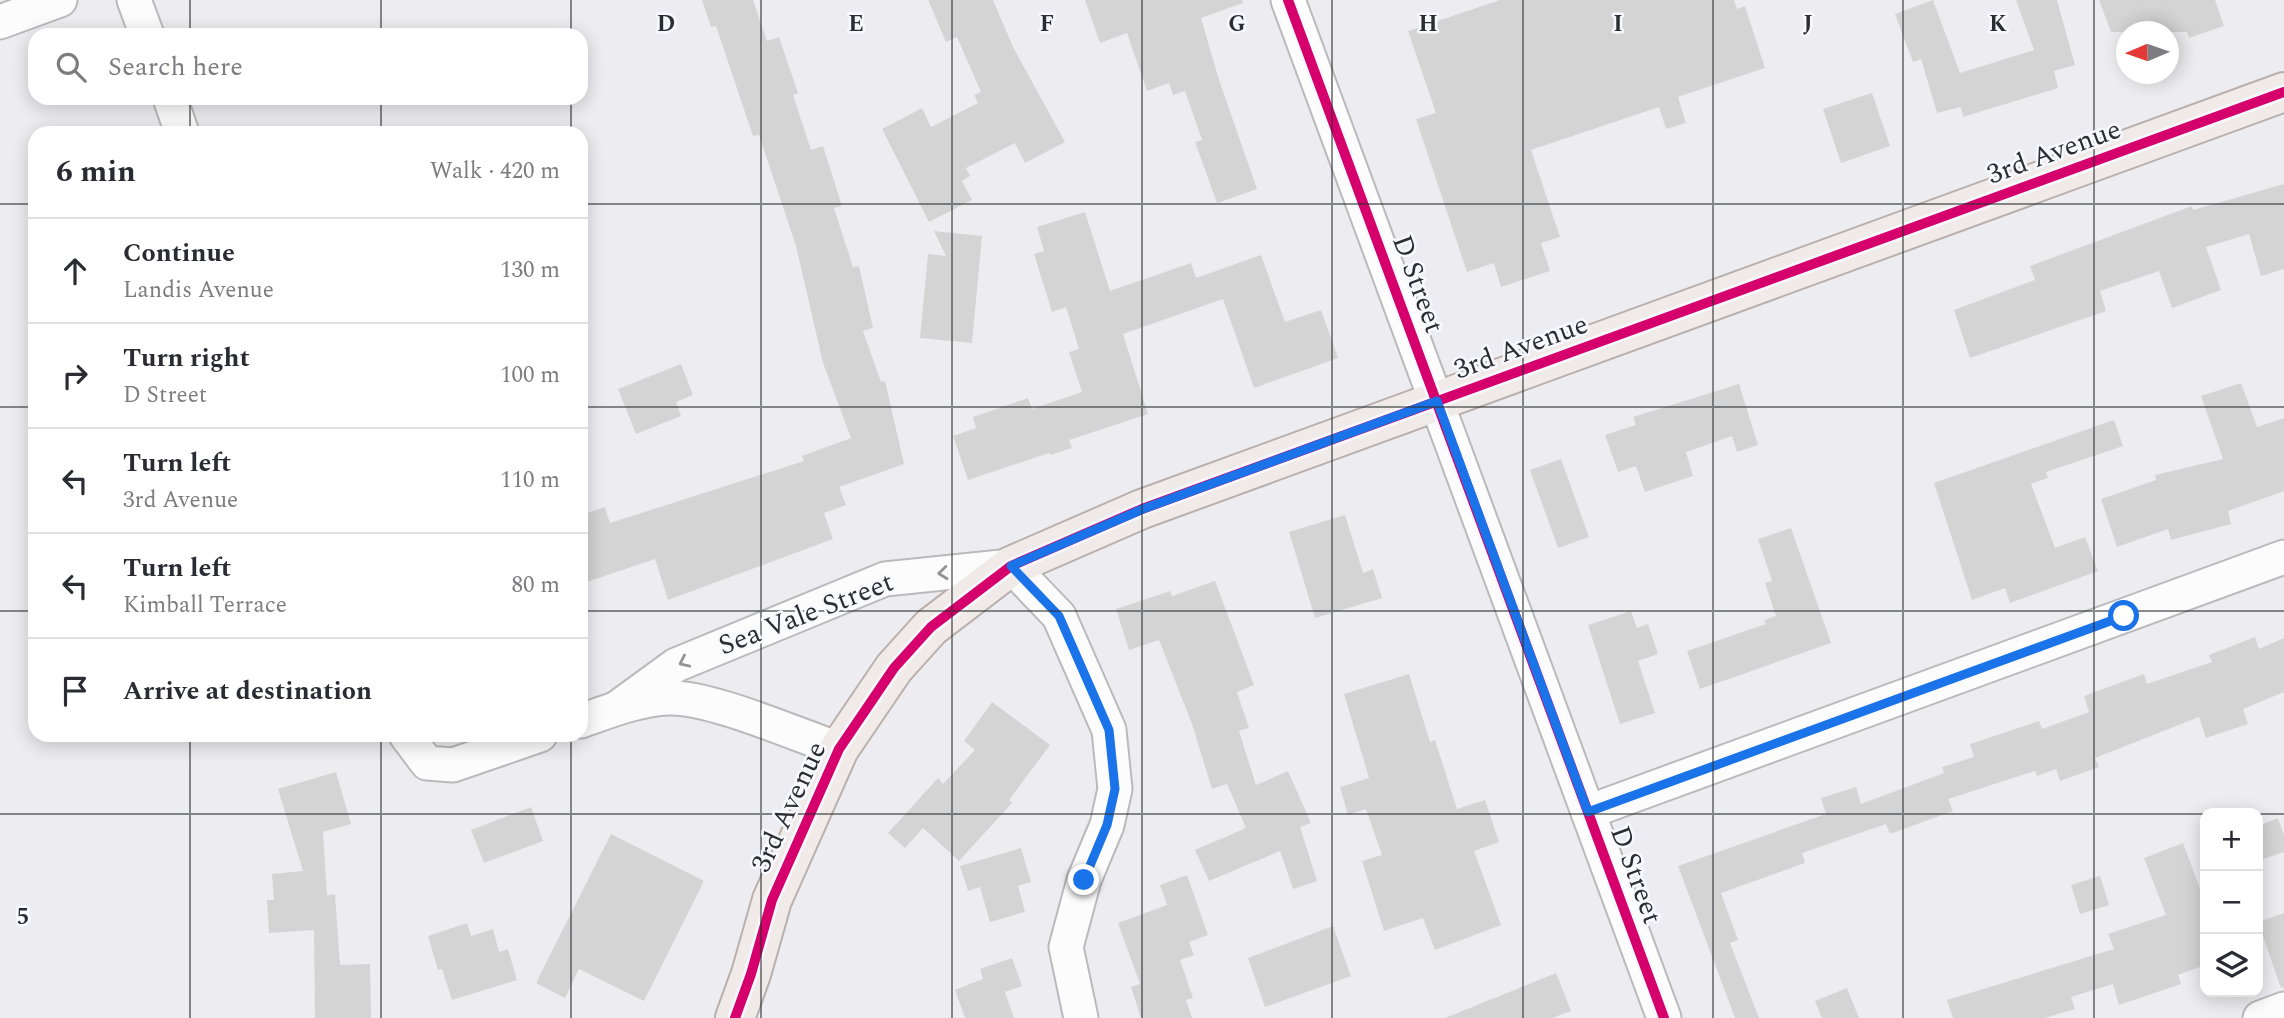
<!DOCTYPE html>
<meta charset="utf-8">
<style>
:root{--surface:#fff;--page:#f7f7f7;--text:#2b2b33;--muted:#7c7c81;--line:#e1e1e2}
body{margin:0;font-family:Spectral,serif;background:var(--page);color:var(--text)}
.controls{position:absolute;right:21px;bottom:21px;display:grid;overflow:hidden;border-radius:14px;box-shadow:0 4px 18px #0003}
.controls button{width:63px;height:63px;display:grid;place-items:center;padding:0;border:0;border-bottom:2px solid var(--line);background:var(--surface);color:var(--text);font:35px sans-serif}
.compass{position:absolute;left:2116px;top:21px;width:63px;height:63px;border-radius:50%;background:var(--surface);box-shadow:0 4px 18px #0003;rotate:268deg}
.stop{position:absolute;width:21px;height:21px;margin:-16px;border:5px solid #1a73e8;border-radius:50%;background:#fff}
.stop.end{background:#1a73e8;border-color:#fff;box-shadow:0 2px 7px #0008}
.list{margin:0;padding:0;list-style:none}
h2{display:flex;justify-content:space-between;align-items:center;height:91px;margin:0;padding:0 28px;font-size:30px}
h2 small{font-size:23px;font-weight:400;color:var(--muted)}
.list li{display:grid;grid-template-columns:46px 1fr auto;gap:21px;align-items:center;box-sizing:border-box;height:105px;padding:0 28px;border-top:2px solid var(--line)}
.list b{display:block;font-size:26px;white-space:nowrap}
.list p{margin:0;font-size:23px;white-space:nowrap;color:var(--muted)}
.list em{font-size:23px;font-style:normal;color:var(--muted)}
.icon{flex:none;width:38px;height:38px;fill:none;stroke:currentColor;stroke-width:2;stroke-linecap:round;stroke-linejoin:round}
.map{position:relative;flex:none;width:2284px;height:1018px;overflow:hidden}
.search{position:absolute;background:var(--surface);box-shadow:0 4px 18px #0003;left:28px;top:28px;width:560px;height:77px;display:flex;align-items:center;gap:18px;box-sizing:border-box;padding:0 24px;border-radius:21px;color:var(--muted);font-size:26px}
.panel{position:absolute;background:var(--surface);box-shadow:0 4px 18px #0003;left:28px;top:126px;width:560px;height:616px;border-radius:21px}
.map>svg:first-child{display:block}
</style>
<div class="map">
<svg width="2284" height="1018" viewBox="0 0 2284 1018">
<rect width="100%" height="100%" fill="#ededf1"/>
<g fill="#d5d4d5">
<path d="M702 0H753L767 41 779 37 798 93 793 95 811 150 823 146 842 206 834 208 853 267 859 266 873 328 863 331 881 382 885 381 904 464 839 487 846 505 824 513 833 539 668 600 655 559 581 584V515L605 507 610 523 804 461 802 456 851 438 823 363 796 246 759 135 753 136 716 26 711 27Z"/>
<path d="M928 0H993L1013 47 1065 142 1025 163 1015 143 966 168 970 176 962 181 972 200 929 222 882 129 922 108 931 127 978 103 974 95 981 92 957 37 946 42Z"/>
<path d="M1085 0H1242L1243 3 1201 18 1219 80 1257 189 1217 203 1195 142 1202 140 1185 91 1173 95 1169 83 1147 91 1127 33 1100 43Z"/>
<path d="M1500 0H1734L1737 9 1745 6 1765 68 1678 97 1686 123 1666 129 1659 107 1531 150 1560 237 1541 243 1550 271 1501 287 1494 263 1467 272 1416 119 1436 113 1408 31Z"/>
<path d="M1933 0 1960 73 2034 50 2016 0H2057L2075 65 2054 71 2058 88 1963 117 1961 107 1937 113 1921 59 1913 62 1895 14Z"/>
<path d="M2099 0H2215L2224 26 2189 38 2187 32H2111Z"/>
<path d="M1872 93 1890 146 1841 163 1823 109Z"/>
<path d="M2284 184V269L2261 276 2249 234 2206 247 2221 290 2172 308 2159 271 2100 291 2106 311 1970 358 1954 310 2035 280 2030 266 2192 206 2193 210Z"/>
<path d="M1085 212 1110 291 1191 263 1196 278 1261 255 1285 322 1321 310 1338 358 1254 388 1223 299 1123 334 1148 414 1069 440 1072 448 1050 455 1049 453 968 480 953 436 976 428 973 417 1028 398 1032 409 1082 392 1069 352 1079 349 1066 307 1052 312 1034 254 1044 251 1037 227Z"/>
<path d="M934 231 982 236 972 343 920 338 928 254 946 256Z"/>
<path d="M681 364 693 395 676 402 681 416 636 434 618 389Z"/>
<path d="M2241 383 2257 427 2284 418V491L2228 511 2231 524 2171 540 2168 529 2117 547 2101 499 2156 480 2155 475 2223 459 2201 396Z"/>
<path d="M1739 384 1758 445 1737 452 1732 436 1686 452 1693 476 1645 492 1636 466 1618 472 1605 435 1636 425 1633 417Z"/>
<path d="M2114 420 2123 446 2046 472 2048 478 2031 484 2055 548 2085 537 2098 571 2010 603 2005 588 1972 600 1934 483Z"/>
<path d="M1561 459 1589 537 1558 548 1530 470Z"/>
<path d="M1345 515 1363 573 1373 569 1382 598 1315 618 1289 532Z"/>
<path d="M1791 528 1831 643 1700 689 1687 651 1766 624 1764 620 1776 616 1765 583 1772 581 1758 539Z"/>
<path d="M1215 581 1254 685 1237 692 1249 728 1239 731 1256 785 1288 771 1311 823 1300 827 1317 881 1293 889 1280 851 1209 881 1195 850 1246 828 1227 784 1212 789 1192 724 1159 640 1129 650 1116 609 1170 591 1172 596Z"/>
<path d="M1631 611 1637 628 1648 624 1658 654 1638 661 1655 713 1620 724 1588 625Z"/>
<path d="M2255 637 2259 649 2284 638V692L2243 709 2248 724 2206 738 2199 717 2095 758 2099 767 2060 781 2056 769 2037 776 2035 771 1948 799 1953 811 1890 834 1886 824 1802 853 1805 863 1721 893 1738 940 1730 943 1759 1018H1735L1678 866 1826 814 1821 798 1856 787 1861 804 1944 773 1942 767 1974 757 1970 744 2039 721 2042 729 2089 712 2084 696 2144 674 2147 684 2212 662 2209 655Z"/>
<path d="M1409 674 1430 742 1435 740 1457 809 1485 800 1499 842 1474 851 1501 925 1435 950 1423 918 1384 931 1362 861 1382 855 1366 809 1348 815 1340 787 1369 778 1344 694Z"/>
<path d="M992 702 1050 745 1009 800 1012 803 959 861 923 828 905 848 888 833 938 778 943 784 975 750 964 741Z"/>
<path d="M336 772 351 824 323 832 327 895 335 894 340 965 370 964 371 1018H315L314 930 269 933 267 900H274L272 874 303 871 278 789Z"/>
<path d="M531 807 543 841 484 863 471 830Z"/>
<path d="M2278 818 2284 835V852L2258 861V826Z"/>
<path d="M611 834 704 881 644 1001 579 969 565 998 536 983Z"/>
<path d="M2183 843 2205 902V965L2178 975 2181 984 2119 1005 2113 984 2071 997 2075 1009 2045 1018H1953L1947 1000 2114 949 2108 934 2166 915 2144 858Z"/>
<path d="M1021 848 1031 882 1018 886 1025 912 990 922 980 887 968 891 960 866Z"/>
<path d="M1187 875 1208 935 1189 942 1194 955 1180 960 1193 998 1186 1000 1192 1018H1141L1131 987 1140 984 1118 923 1167 905 1160 885Z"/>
<path d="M2100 876 2109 905 2080 914 2071 885Z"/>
<path d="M2284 913V987L2281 988 2258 922Z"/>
<path d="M467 923 471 936 493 929 499 952 508 949 517 980 452 1000 442 969 438 970 428 936Z"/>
<path d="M1333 926 1351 976 1265 1007 1248 958Z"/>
<path d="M1012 958 1022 986 1005 992 1014 1018H965L955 990 983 979 980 969Z"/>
<path d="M1556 973 1571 1011 1552 1018H1445Z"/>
<path d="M1847 988 1859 1018H1822L1815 1001Z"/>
</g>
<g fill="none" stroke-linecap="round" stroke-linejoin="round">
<g stroke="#bababd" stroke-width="37">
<g id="minor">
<path d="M134 0 147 35"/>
<path d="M1288 0 1664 1018"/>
<path d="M0 22 60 0"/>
<path d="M170 98 182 133"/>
<path d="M617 708 676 665 885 579 1011 566 1059 616 1109 730 1115 789 1107 825 1084 880 1066 947 1081 1018"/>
<path d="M581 721C609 711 639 699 669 698 709 696 797 735 839 749"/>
<path d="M406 735 427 763 453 765 540 735"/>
<path d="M1588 812 2284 557"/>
<path d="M2260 1018 2284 1009"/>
</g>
</g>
<g stroke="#b9b0ae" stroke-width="42">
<path id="major" d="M735 1018 751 974 772 900 839 749 894 668 931 627 1011 566 1142 509 2284 92"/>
</g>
<use href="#minor" stroke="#fcfcfd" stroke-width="33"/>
<use href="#major" stroke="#f0ebe9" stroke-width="38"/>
<g stroke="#f8f9ff" stroke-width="15">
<g id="cycleway">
<path d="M1288 0 1664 1018"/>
<path d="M735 1018 751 974 772 900 839 749 894 668 931 627 1011 566 1142 509 2284 92"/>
</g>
</g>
<use href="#cycleway" stroke="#d6006c" stroke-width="10"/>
</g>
<defs><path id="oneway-chevron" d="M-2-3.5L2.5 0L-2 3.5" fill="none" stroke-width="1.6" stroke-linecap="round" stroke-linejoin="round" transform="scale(1.75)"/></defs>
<g stroke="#949496">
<use href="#oneway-chevron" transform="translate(943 573) rotate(174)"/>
<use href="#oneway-chevron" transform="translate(684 662) rotate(155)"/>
</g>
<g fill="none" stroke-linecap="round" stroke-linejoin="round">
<path stroke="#1a73e8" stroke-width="9" d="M1084 880 1107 825 1115 789 1109 730 1059 616 1011 566 1143 509 1437 401 1588 812 2124 616"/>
</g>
<path fill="none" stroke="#2c2d2f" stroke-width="2" stroke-opacity="0.55" d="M190 0V35M381 0V35M571 0V35M761 0V1018M952 0V1018M1142 0V1018M1332 0V1018M1523 0V1018M1713 0V1018M1903 0V1018M2094 0V1018M190 98V133M381 98V133M571 98V133M0 204H35M581 204H2284M0 407H35M581 407H2284M0 611H35M581 611H2284M190 735V1018M381 735V1018M571 735V1018M0 814H2205M2258 814H2284"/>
<g text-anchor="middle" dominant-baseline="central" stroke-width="5" stroke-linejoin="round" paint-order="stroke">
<g font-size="28" fill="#2c2d2f" stroke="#f8f9ff">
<text transform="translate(2054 152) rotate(-20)">3rd Avenue</text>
<text transform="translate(1418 284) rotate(70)">D Street</text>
<text transform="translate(1521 347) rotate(-20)">3rd Avenue</text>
<text transform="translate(806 614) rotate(-21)">Sea Vale Street</text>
<text transform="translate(789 807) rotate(-65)">3rd Avenue</text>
<text transform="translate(1636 875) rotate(70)">D Street</text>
</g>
</g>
<g font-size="23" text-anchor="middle" font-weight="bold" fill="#2c2d2f" stroke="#f8f9ff" stroke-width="5" stroke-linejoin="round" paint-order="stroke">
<text x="666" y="31">D</text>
<text x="856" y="31">E</text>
<text x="1047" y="31">F</text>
<text x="1237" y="31">G</text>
<text x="1428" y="31">H</text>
<text x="1618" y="31">I</text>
<text x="1808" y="31">J</text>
<text x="1998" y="31">K</text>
<text x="23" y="924">5</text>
</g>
</svg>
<div class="controls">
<button>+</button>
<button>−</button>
<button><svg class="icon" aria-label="layers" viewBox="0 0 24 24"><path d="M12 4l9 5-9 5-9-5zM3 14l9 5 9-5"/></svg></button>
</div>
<svg class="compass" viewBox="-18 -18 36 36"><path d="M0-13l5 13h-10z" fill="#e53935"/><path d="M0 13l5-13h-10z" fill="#7c7c81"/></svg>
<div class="stop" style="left:2124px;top:616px"></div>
<div class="stop end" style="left:1084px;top:880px"></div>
<div class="search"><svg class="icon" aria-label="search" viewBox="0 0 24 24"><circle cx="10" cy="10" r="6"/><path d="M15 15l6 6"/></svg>Search here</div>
<section class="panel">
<h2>6 min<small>Walk · 420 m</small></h2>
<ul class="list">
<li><svg class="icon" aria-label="ahead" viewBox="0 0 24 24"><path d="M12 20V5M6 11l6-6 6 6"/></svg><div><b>Continue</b><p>Landis Avenue</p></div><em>130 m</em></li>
<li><svg class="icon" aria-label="right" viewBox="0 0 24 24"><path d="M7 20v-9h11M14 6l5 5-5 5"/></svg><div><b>Turn right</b><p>D Street</p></div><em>100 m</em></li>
<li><svg class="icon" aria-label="left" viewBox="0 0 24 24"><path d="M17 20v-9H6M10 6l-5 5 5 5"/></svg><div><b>Turn left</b><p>3rd Avenue</p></div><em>110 m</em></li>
<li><svg class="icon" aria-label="left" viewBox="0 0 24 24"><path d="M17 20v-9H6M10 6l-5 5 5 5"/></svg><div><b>Turn left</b><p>Kimball Terrace</p></div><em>80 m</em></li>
<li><svg class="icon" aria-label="arrive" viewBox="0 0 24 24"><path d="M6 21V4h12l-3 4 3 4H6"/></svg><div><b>Arrive at destination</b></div></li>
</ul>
</section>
</div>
